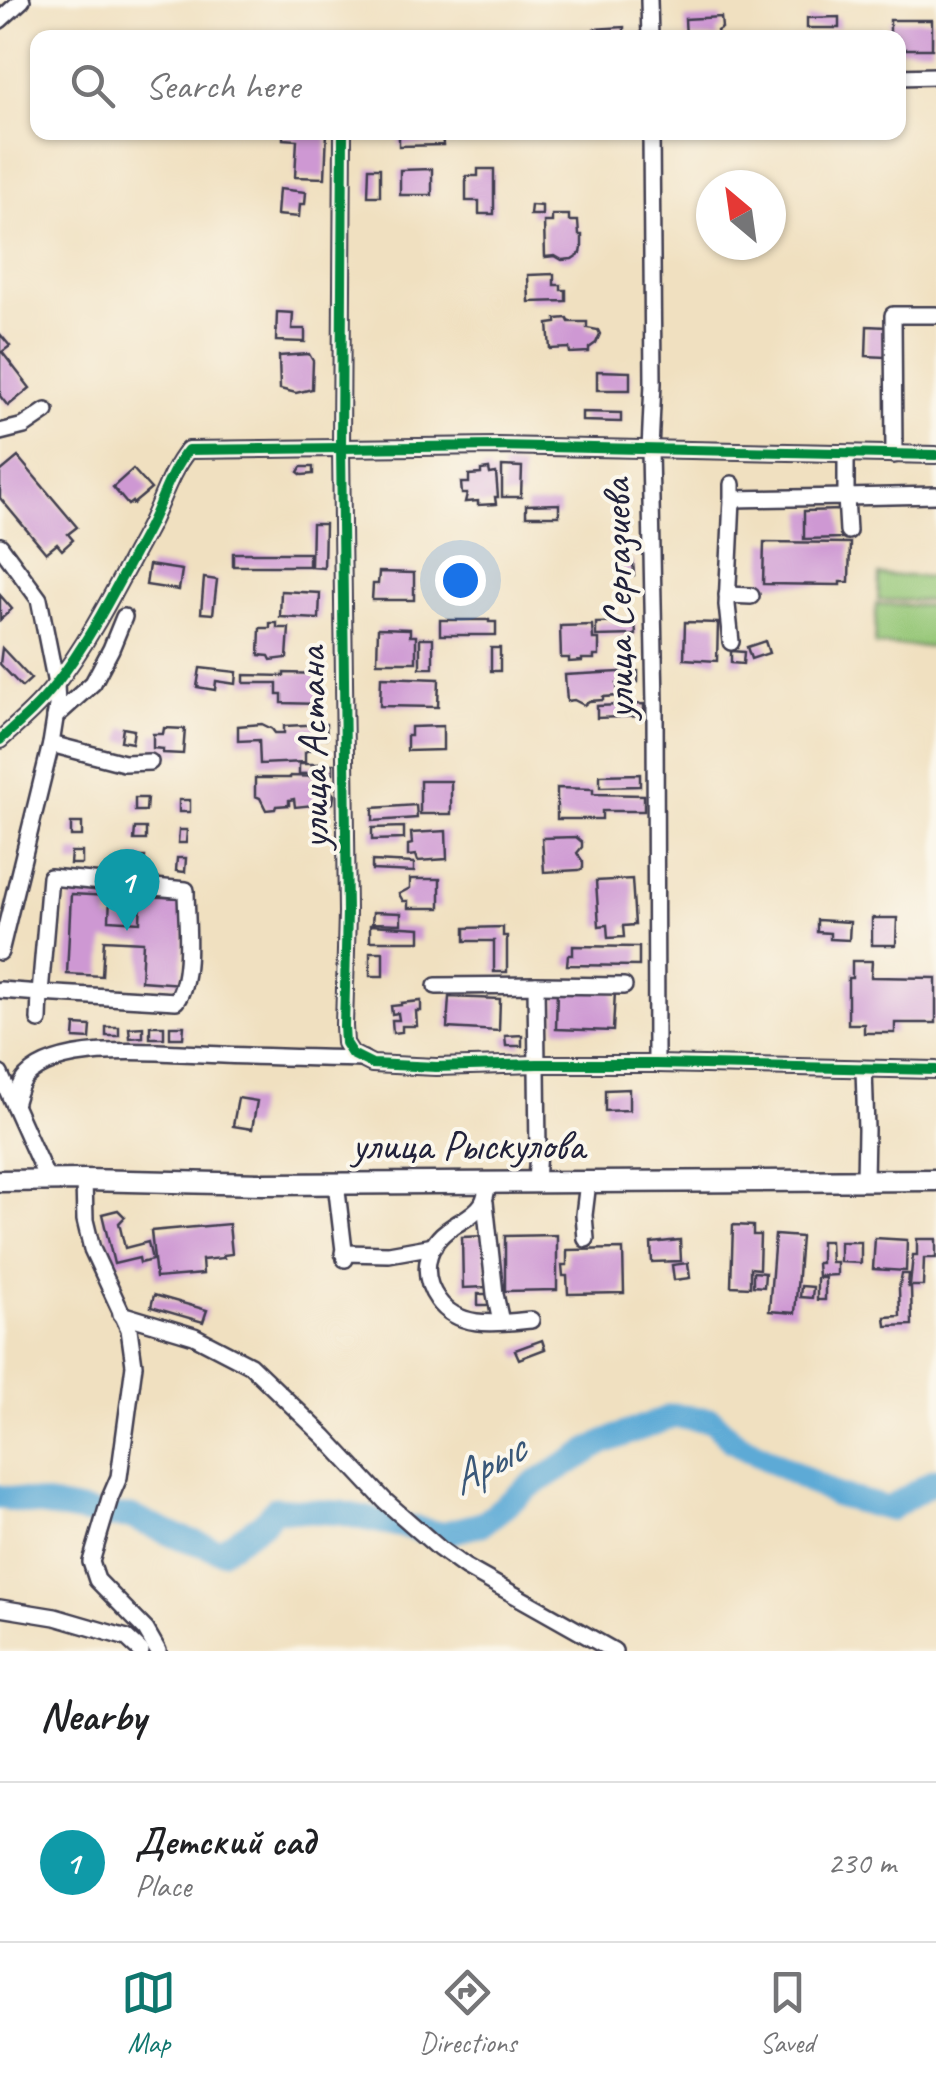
<!DOCTYPE html>
<meta charset="utf-8">
<style>
:root{--surface:#fff;--page:#f2f2f2;--text:#202124;--muted:#757577;--line:#e0e0e0;--accent:#0f766e}
body{margin:0;font-family:Caveat,sans-serif;background:var(--page);color:var(--text)}
.compass{position:absolute;left:696px;top:170px;width:90px;height:90px;border-radius:50%;background:var(--surface);box-shadow:0 2px 8px #0004;rotate:331deg}
.you{position:absolute;left:460px;top:580px;width:35px;height:35px;margin:-25px;border:8px solid #fff;border-radius:50%;background:#1a73e8;box-shadow:0 0 0 15px #1a73e833}
.badge{display:grid;place-items:center;width:65px;height:65px;border-radius:50%;background:var(--accent);color:#fff;font-size:32px;font-weight:700}
.pin{position:absolute;translate:-50% -82px;filter:drop-shadow(0 2px 5px #0008)}
.pin::after{content:'';position:absolute;top:52px;width:35px;height:30px;background:inherit;clip-path:polygon(0 0,100% 0,50% 100%)}
.list{margin:0;padding:0;list-style:none}
h2{display:flex;justify-content:space-between;align-items:center;height:130px;margin:0;padding:0 40px;font-size:42px}
h2 small{font-size:32px;font-weight:400;color:var(--muted)}
.list li{display:grid;grid-template-columns:65px 1fr auto;gap:30px;align-items:center;box-sizing:border-box;height:160px;padding:0 40px;border-top:2px solid var(--line)}
.list b{display:block;font-size:38px;white-space:nowrap}
.list p{margin:0;font-size:32px;white-space:nowrap;color:var(--muted)}
.list em{font-size:32px;font-style:normal;color:var(--muted)}
.icon{flex:none;width:55px;height:55px;fill:none;stroke:currentColor;stroke-width:2;stroke-linecap:round;stroke-linejoin:round}
.map{position:relative;flex:none;width:936px;height:1651px;overflow:hidden}
.search{position:absolute;background:var(--surface);box-shadow:0 2px 8px #0004;left:30px;right:30px;top:30px;height:110px;display:flex;align-items:center;gap:25px;box-sizing:border-box;padding:0 35px;border-radius:20px;color:var(--muted);font-size:38px}
.sheet{height:290px;background:var(--surface)}
nav{display:flex;justify-content:space-around;align-items:center;box-sizing:border-box;height:140px;border-top:2px solid var(--line);background:var(--surface);font-size:28px;color:var(--muted)}
nav a{display:grid;justify-items:center;gap:5px}
nav .on{color:var(--accent)}
.map>svg:first-child{display:block}
</style>
<div class="map">
<svg width="936" height="1651" viewBox="0 0 936 1651">
<rect width="100%" height="100%" fill="#fbf7ec"/>
<filter id="ink" filterUnits="userSpaceOnUse"><feTurbulence type="fractalNoise" baseFrequency=".01" numOctaves="2"/><feDisplacementMap in="SourceGraphic" scale="20" xChannelSelector="R" yChannelSelector="G"/><feConvolveMatrix kernelMatrix="1 2 1 2 8 2 1 2 1" color-interpolation-filters="sRGB"/></filter>
<filter id="wash" filterUnits="userSpaceOnUse"><feTurbulence type="fractalNoise" baseFrequency=".0048" numOctaves="4" result="noise"/><feDisplacementMap in="SourceGraphic" scale="40" xChannelSelector="R" yChannelSelector="G"/><feGaussianBlur stdDeviation="2.25" result="paint"/><feColorMatrix in="noise" values="0 0 0 0 0 0 0 0 0 0 0 0 0 0 0 0 0 1.4 0 .05"/><feComposite in="paint" operator="in"/></filter>
<g filter="url(#wash)">
<rect width="100%" height="100%" fill="#f0e0c0"/>
<g fill="#94c676" stroke="#5b7458" stroke-width="2.5">
<path d="M879 575 936 577V601L878 600Z"/>
<path d="M876 604 936 606V647L875 645Z"/>
</g>
<g fill="none" stroke-linecap="round" stroke-linejoin="round">
<path stroke="#5daad6" stroke-width="25" d="M0 1497 104 1516 131 1517 173 1535 221 1551 264 1522 275 1509 340 1513 441 1534 482 1524 530 1486 604 1442 673 1416 712 1420 733 1441 836 1495 889 1509 936 1480"/>
</g>
<g id="blocks">
<g fill="#ce98d3">
<path d="M721 17 722 28 717 31 718 38H686L685 19Z"/>
<path d="M839 17V28H807V18Z"/>
<path d="M890 20H932V49H898V38H890Z"/>
<path d="M624 27V38H594V29Z"/>
<path d="M283 132H327L325 178 295 177 297 140 283 139Z"/>
<path d="M399 132H442L443 145 399 146Z"/>
<path d="M369 168H380V196H368Z"/>
<path d="M432 169V195H400V170Z"/>
<path d="M478 169H494V214H479V201H466V176H478Z"/>
<path d="M279 189 306 192 305 204H300L299 217 277 215Z"/>
<path d="M531 205 542 206V215H530Z"/>
<path d="M552 215H569V221H578L579 235H582V248L581 253 572 259 562 260 555 256 545 257 544 222H552Z"/>
<path d="M554 274V285H561V290H566V301L529 302 528 275Z"/>
<path d="M277 312 293 313 292 329H305V342L276 341Z"/>
<path d="M567 318 569 322H587V328L598 330 600 334 596 343 589 348V352L570 353 569 348 550 349 548 324 556 323V319Z"/>
<path d="M867 326 886 327 885 357 866 356Z"/>
<path d="M0 334 10 346 2 352 30 388 8 406 0 396Z"/>
<path d="M309 354 313 361 312 389 296 393 280 389 279 356Z"/>
<path d="M597 371 630 372V390H597Z"/>
<path d="M582 412 621 413V422L582 421Z"/>
<path d="M18 457 77 527 68 534 73 540 62 550 57 544 46 553 0 498V472Z"/>
<path d="M502 466 522 467 521 497H502Z"/>
<path d="M301 467H313V474L302 475 298 472Z"/>
<path d="M133 469 151 489 133 504 132 502 128 505 113 487Z"/>
<path d="M489 469 490 474 496 473 498 497H495L496 504 478 505V501L465 502 467 494H462L461 483H469V475L481 474V470Z"/>
<path d="M559 504V516H526V505Z"/>
<path d="M841 510 842 538 804 539V511Z"/>
<path d="M312 524H325L324 568 311 567Z"/>
<path d="M764 542 850 543 849 582H840V585L763 584Z"/>
<rect x="233" y="553" width="76" height="13"/>
<path d="M633 561 634 575 622 576 621 562Z"/>
<path d="M149 565 182 570 179 590 146 585Z"/>
<path d="M379 572 414 573V600H372L373 584H378Z"/>
<path d="M204 578 217 580 213 614 201 613Z"/>
<path d="M281 591 320 593 319 619 280 617Z"/>
<path d="M0 595 12 609 0 620Z"/>
<path d="M440 620H489V622H496V635H440Z"/>
<path d="M635 622 636 635 596 636V623Z"/>
<path d="M685 622 718 623 717 661 684 659Z"/>
<path d="M270 623H277V628H289L287 658 271 660 269 656 259 655 260 628H270Z"/>
<path d="M592 625 593 639H599V656H594V659H582V661L569 662V658H561L560 626Z"/>
<path d="M378 628 410 629V636H416V662H377Z"/>
<rect x="420" y="638" width="13" height="30"/>
<path d="M765 641 769 653 751 659 747 647Z"/>
<path d="M2 648 31 679 22 687 0 664Z"/>
<rect x="491" y="648" width="9" height="23"/>
<path d="M731 651 744 652 743 664 731 663Z"/>
<path d="M200 668 237 672 236 684 216 681 215 690 197 687Z"/>
<path d="M638 671V682L617 684 618 696 603 697V700L589 701 584 705 574 700 567 701 565 675Z"/>
<path d="M284 673 321 674 320 704 282 703V694H277V683H244V675L284 676Z"/>
<path d="M381 677 439 679 438 707 380 706Z"/>
<path d="M644 704V716L597 718V706Z"/>
<path d="M262 724 272 729 275 733H284V726L326 724 327 738 304 739V746L308 745 309 750 305 752V762L260 764 259 740 238 741V726Z"/>
<path d="M443 726V750L407 751V736H411V727Z"/>
<path d="M123 728 134 730 132 743 121 741Z"/>
<path d="M164 728 185 729 183 754 163 753V749L153 748V734H163Z"/>
<path d="M299 764H333V773L299 774Z"/>
<path d="M640 774V786L600 787V775Z"/>
<path d="M290 776 327 777 329 789 334 795 333 803 295 807 294 799 289 800V805L276 806 275 809 266 810 260 798 255 796V778H290Z"/>
<rect x="420" y="781" width="31" height="33"/>
<path d="M557 788 593 789V794L644 795V811H602V819H557Z"/>
<path d="M135 798H147L146 811H135Z"/>
<rect x="179" y="800" width="11" height="12"/>
<path d="M416 805 417 818 373 821V808Z"/>
<rect x="71" y="823" width="11" height="13"/>
<path d="M404 827V839L372 840V828Z"/>
<path d="M135 828H146V840H134Z"/>
<path d="M179 830H187L186 843H178Z"/>
<path d="M446 831 447 859 418 861 416 855 408 856V845L412 844 411 833Z"/>
<path d="M576 837 582 842V847L577 853 583 862V868L579 870 544 872 542 838Z"/>
<path d="M71 852H82V864H70Z"/>
<path d="M133 857H145L144 870 133 869Z"/>
<path d="M177 858H186L185 872 176 871Z"/>
<path d="M372 861 414 863V872L372 870Z"/>
<path d="M410 879H440V908H408V901H403L399 894 410 888Z"/>
<path d="M632 879 635 925 623 926 624 937 608 938 607 925 599 926 596 881Z"/>
<path d="M71 894 110 896 109 920 140 922 141 896 186 898 181 984 141 981 143 942 104 940 102 976 67 974Z"/>
<path d="M373 912 401 913V924L372 923Z"/>
<path d="M872 918H897L896 945H872Z"/>
<path d="M817 920 850 922 849 940 830 939V933L817 932Z"/>
<path d="M370 925 420 928V941H370Z"/>
<path d="M503 927V936H507V972H494V941H465V928Z"/>
<path d="M573 946 639 947V966L567 965 568 955H573Z"/>
<rect x="370" y="952" width="13" height="24"/>
<path d="M852 961H872L871 977 936 978V1023H895V1033H864V1024H848V978H852Z"/>
<path d="M557 989 615 991 613 1031 556 1029Z"/>
<path d="M449 997 500 999 499 1031 447 1028Z"/>
<path d="M421 1001V1011H416L417 1026H402V1032L393 1033 392 1020H399L398 1013 392 1014 391 1006 401 1005V1003Z"/>
<path d="M75 1025 91 1026 90 1039 74 1038Z"/>
<rect x="150" y="1026" width="14" height="12"/>
<path d="M170 1026H184L183 1038H170Z"/>
<rect x="106" y="1027" width="13" height="9"/>
<path d="M143 1027V1037L130 1038 129 1028Z"/>
<path d="M522 1035V1046H506L505 1036Z"/>
<path d="M629 1089V1110L605 1111V1090Z"/>
<path d="M238 1098 257 1101 252 1129 233 1126Z"/>
<path d="M118 1210 125 1217 119 1223 125 1248 148 1242 152 1260 140 1263 139 1258 114 1264 102 1214Z"/>
<path d="M229 1224 232 1254 223 1255 224 1258 202 1260 203 1274 156 1278 151 1231Z"/>
<path d="M733 1225 753 1226V1235H760L759 1269 750 1268V1287L731 1286Z"/>
<path d="M557 1235V1290L505 1291V1236Z"/>
<path d="M775 1235 801 1237 795 1313 769 1311Z"/>
<path d="M485 1236 486 1287 463 1288 462 1237Z"/>
<path d="M875 1238 907 1240 906 1271 873 1269Z"/>
<path d="M917 1239H936V1258H924L923 1286H910L913 1255H917Z"/>
<path d="M680 1240 681 1261 652 1262 651 1243Z"/>
<path d="M821 1241H830L831 1262H837V1275L818 1276 817 1263H821Z"/>
<path d="M840 1242H861V1263L840 1262Z"/>
<path d="M623 1249 624 1293 568 1294 567 1276H563L562 1265H567V1250Z"/>
<path d="M688 1263 690 1278 674 1280 672 1265Z"/>
<path d="M753 1272 765 1273 764 1287 753 1286Z"/>
<path d="M902 1274H909L908 1287H911L912 1325 886 1326 885 1317 900 1316 899 1288Z"/>
<rect x="817" y="1278" width="8" height="22"/>
<path d="M801 1286 813 1287 812 1298 800 1297Z"/>
<path d="M478 1294H488L489 1305H478Z"/>
<path d="M154 1295 207 1310 203 1322 151 1307Z"/>
<path d="M542 1340 545 1349 519 1359 515 1350Z"/>
</g>
</g>
</g>
<g filter="url(#ink)">
<use href="#blocks" fill-opacity="0" stroke="#413e4f" stroke-width="2.5"/>
<g fill="none" stroke-linecap="round" stroke-linejoin="round">
<g stroke="#413e4f" stroke-width="20">
<g id="minor">
<path d="M649 0 650 38"/>
<path d="M0 20 22 0"/>
<path d="M898 77 936 76"/>
<path d="M343 132 341 447 347 912 344 1026 345 1043 352 1054 372 1064 436 1067 537 1064H656L936 1070"/>
<path d="M651 132 653 383 650 450 655 705 656 1064"/>
<path d="M0 432 24 426 46 411"/>
<path d="M846 454V497L936 495"/>
<path d="M894 455 893 315H936"/>
<path d="M732 484V499L846 497 848 531"/>
<path d="M0 546 39 599 56 684 57 706 51 744 0 952"/>
<path d="M727 595 751 596"/>
<path d="M731 642 727 605 732 499"/>
<path d="M55 717 93 683 111 649 124 617"/>
<path d="M0 740C19 723 39 706 55 685 91 639 118 583 146 532 161 505 168 474 188 450L496 446 936 455"/>
<path d="M51 744 124 763 150 762"/>
<path d="M536 985 624 986"/>
<path d="M436 986 536 985 538 1151 536 1182"/>
<path d="M0 990 40 993 176 1001C194 977 186 919 186 890L50 877 40 993 39 1020"/>
<path d="M864 1069 866 1130 865 1180"/>
<path d="M0 1074 48 1181"/>
<path d="M14 1105C17 1095 19 1084 26 1077 63 1039 174 1054 223 1055 270 1057 316 1058 363 1059"/>
<path d="M84 1180 85 1220 92 1249 129 1329 134 1365 119 1477 110 1498 91 1562 97 1580 146 1630 158 1651"/>
<path d="M488 1182C487 1189 486 1198 482 1204 475 1215 462 1220 452 1227 425 1244 420 1275 438 1300 459 1330 499 1323 531 1320"/>
<path d="M336 1183 345 1259"/>
<path d="M485 1202 495 1294 501 1322"/>
<path d="M586 1239 584 1215 588 1182"/>
<path d="M343 1253 389 1254 434 1246"/>
<path d="M121 1314 194 1336 250 1365 325 1437 385 1501 440 1549 465 1567 614 1651"/>
<path d="M0 1608 55 1617 127 1638 141 1651"/>
</g>
</g>
<g stroke="#413e4f" stroke-width="25">
<path id="major" d="M0 1181 84 1180 263 1184 936 1180"/>
</g>
<use href="#minor" stroke="#fff" stroke-width="15"/>
<use href="#major" stroke="#fff" stroke-width="20"/>
<g stroke="#fbf7ec" stroke-width="16">
<g id="cycleway">
<path d="M343 132 341 447 347 912 344 1026 345 1043 352 1054 372 1064 436 1067 537 1064H656L936 1070"/>
<path d="M0 740C19 723 39 706 55 685 91 639 118 583 146 532 161 505 168 474 188 450L496 446 936 455"/>
</g>
</g>
<use href="#cycleway" stroke="#00873e" stroke-width="10"/>
</g>
</g>
<g text-anchor="middle" dominant-baseline="central" stroke-width="8" stroke-linejoin="round" paint-order="stroke">
<g font-size="42" fill="#22223b" stroke="#fbf7ec">
<text transform="translate(618 599) rotate(-91)">улица Сергазиева</text>
<text transform="translate(313 748) rotate(-91)">улица Астана</text>
<text x="468" y="1145">улица Рыскулова</text>
</g>
<g font-size="45" font-style="italic" fill="#3a5879" stroke="#fbf7ec">
<text transform="translate(487 1464) rotate(-29)">Арыс</text>
</g>
</g>
</svg>
<svg class="compass" viewBox="-18 -18 36 36"><path d="M0-13l5 13h-10z" fill="#e53935"/><path d="M0 13l5-13h-10z" fill="#757577"/></svg>
<div class="you"></div>
<div class="pin badge" style="left:127px;top:931px;background:#0f9aa8">1</div>
<div class="search"><svg class="icon" aria-label="search" viewBox="0 0 24 24"><circle cx="10" cy="10" r="6"/><path d="M15 15l6 6"/></svg>Search here</div>
</div>
<section class="sheet">
<h2>Nearby<small></small></h2>
<ul class="list">
<li><span class="badge" style="background:#0f9aa8">1</span><div><b>Детский сад</b><p>Place</p></div><em>230 m</em></li>
</ul>
</section>
<nav>
<a class="on"><svg class="icon" aria-label="map" viewBox="0 0 24 24"><path d="M3 6l6-2 6 2 6-2v14l-6 2-6-2-6 2zM9 4v14M15 6v14"/></svg>Map</a>
<a><svg class="icon" aria-label="directions" viewBox="0 0 24 24"><path d="M12 3l9 9-9 9-9-9zM9 14v-3h6M13 9l2 2-2 2"/></svg>Directions</a>
<a><svg class="icon" aria-label="saved" viewBox="0 0 24 24"><path d="M7 4h10v16l-5-4-5 4z"/></svg>Saved</a>
</nav>
